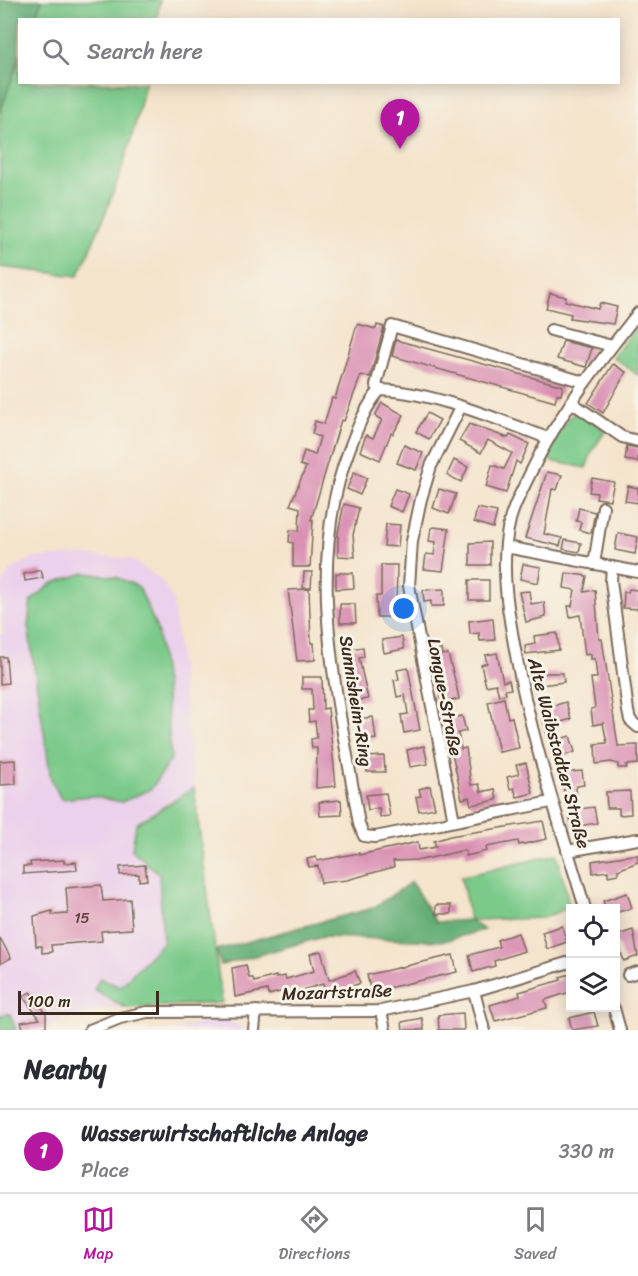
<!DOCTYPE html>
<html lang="en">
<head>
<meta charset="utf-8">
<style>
  body { margin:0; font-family:Sriracha,sans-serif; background:#f2f2f3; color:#2b2b33 }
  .controls { position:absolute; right:18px; bottom:18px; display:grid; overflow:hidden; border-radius:0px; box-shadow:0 3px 15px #0003 }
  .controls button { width:54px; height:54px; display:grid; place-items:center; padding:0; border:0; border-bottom:2px solid #e1e1e2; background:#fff; color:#2b2b33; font:30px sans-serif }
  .scale { position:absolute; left:18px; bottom:15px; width:141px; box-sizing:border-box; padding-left:6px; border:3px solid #3b2a1e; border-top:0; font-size:16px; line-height:21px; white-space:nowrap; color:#3b2a1e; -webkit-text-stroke:4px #f7f3e8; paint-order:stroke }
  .you { position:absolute; left:404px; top:609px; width:21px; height:21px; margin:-15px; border:4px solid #fff; border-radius:50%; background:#1a73e8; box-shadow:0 0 0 9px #1a73e833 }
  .badge { display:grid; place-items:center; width:39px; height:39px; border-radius:50%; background:#b5179e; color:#fff; font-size:20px; font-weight:700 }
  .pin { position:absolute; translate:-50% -50px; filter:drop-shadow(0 2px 3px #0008) }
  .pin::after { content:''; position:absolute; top:32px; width:21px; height:18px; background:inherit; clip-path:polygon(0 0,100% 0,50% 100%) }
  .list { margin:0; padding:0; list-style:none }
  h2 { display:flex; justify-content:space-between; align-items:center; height:78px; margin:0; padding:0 24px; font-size:26px }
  h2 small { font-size:20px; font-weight:400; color:#7c7c81 }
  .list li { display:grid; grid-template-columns:39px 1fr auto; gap:18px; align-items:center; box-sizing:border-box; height:84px; padding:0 24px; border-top:2px solid #e1e1e2 }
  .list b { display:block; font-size:22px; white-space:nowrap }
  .list p { margin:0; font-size:20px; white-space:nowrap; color:#7c7c81 }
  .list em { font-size:20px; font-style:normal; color:#7c7c81 }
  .icon { flex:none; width:33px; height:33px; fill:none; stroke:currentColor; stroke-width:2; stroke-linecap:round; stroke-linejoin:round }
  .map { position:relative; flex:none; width:638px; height:1030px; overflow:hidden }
  .search { position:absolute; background:#fff; box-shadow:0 3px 15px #0003; left:18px; right:18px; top:18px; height:66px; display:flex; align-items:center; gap:15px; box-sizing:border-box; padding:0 21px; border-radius:0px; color:#7c7c81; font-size:22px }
  .sheet { height:162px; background:#fff }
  nav { display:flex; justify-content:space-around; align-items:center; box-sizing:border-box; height:84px; border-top:2px solid #e1e1e2; background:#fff; font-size:16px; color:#7c7c81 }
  nav a { display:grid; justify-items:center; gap:3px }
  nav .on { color:#b5179e }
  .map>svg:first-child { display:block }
  .built { fill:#ebd1eb }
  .green { fill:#7bca8a; stroke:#5b7a54; stroke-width:1.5 }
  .forest { fill:#64ae76; stroke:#506c4a; stroke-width:1.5 }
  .building { fill:#da90b3 }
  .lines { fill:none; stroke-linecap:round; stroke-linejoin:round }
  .street-casing { stroke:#7c6b5b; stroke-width:14 }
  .street { stroke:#fff; stroke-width:10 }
  .labels { text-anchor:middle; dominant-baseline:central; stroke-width:6; stroke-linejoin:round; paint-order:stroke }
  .number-label { font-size:15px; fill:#634443 }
  .street-label { font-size:18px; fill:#3b2a1e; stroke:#f7f3e8 }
</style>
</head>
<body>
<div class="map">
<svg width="638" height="1030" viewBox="0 0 638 1030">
  <rect width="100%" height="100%" fill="#f7f3e8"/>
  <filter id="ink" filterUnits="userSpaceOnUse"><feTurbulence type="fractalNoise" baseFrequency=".0167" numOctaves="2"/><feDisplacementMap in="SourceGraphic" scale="12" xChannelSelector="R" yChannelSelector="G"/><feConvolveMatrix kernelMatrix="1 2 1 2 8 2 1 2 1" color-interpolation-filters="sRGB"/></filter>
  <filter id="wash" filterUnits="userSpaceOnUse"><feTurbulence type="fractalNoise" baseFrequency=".008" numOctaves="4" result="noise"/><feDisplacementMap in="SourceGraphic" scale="24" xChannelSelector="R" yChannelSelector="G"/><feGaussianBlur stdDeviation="1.35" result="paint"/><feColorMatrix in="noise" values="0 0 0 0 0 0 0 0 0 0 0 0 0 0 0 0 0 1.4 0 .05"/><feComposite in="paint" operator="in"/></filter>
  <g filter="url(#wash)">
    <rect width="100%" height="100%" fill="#f4e4cc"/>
    <g class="built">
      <path d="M82 555 130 559 160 579 173 599 198 826 222 1003 100 1009 35 1030H0V634L3 633 0 589 9 571 33 558Z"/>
      <path d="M220 1016 247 1030H173L208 1021Z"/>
    </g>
    <g class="green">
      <path d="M42 0H160L157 19 34 20Z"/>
      <path d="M19 58 20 82 145 83C132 150 107 214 78 276L0 267V113Z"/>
      <path d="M638 324V375L613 357Z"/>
      <path d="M575 411 606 430 592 451 586 468 544 460 559 432Z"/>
      <path d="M85 573 116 577 139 587 157 629 165 683 171 759 151 789 122 802 91 796 61 799 51 779 28 626 31 601 53 583Z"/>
      <path d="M194 788 222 1003 126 1008 94 990 100 978 120 987 163 942 159 874 132 850 136 824Z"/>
      <path d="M557 854 570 907 543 918 470 920 461 877Z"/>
      <path d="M10 1014 16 1030H0V1015Z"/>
    </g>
    <g class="forest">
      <path d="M0 0H42L34 19 20 20 19 58 0 113Z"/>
      <path d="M411 882 436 922 470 920 484 930 444 941 323 937 221 965 216 950 373 908Z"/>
    </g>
    <g id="blocks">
      <g class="building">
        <path d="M550 293 566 297 565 301 598 309 600 303 617 307 613 324 570 318 571 314 546 308Z"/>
        <path d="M357 324 376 329 377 325 384 327 370 377 361 375 344 421 341 420 311 520H313L310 567H293V543L289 542 290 530 299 531 300 508 290 505 306 467 300 465 304 451 315 455 320 437 312 434 315 421 324 424 332 398 335 399Z"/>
        <path d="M396 340 563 386 561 395 557 394 555 402 392 356Z"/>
        <path d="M563 341 592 348 586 367 557 359Z"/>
        <path d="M613 364 626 372 603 413 588 403Z"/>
        <path d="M382 403 404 415 393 434 391 433 380 460 360 451 366 435 373 438 382 420 375 416Z"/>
        <path d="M427 413 440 420 429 439 416 432Z"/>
        <path d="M469 424 508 438 510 435 529 444 520 464 516 461 506 493 486 487 492 465 504 469 512 453 488 440 481 453 459 441Z"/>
        <path d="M404 445 423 453 416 470 397 463Z"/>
        <path d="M627 446 638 448V462L625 460Z"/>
        <path d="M454 460 468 467 461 482 447 475Z"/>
        <path d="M354 472 367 478 360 495 347 489Z"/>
        <path d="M547 472 562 475 557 490 552 489 544 534 562 538 560 546 525 538Z"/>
        <path d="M592 478 614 482 610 500 596 498 597 493 589 492Z"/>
        <path d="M628 486 638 488V503L625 501Z"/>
        <path d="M395 489 409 494 402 512 388 506Z"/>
        <path d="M439 489 456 494 449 514 433 508Z"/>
        <path d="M344 504 359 508 353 535 355 557 338 556V533Z"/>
        <path d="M477 508 497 512 493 528 474 522Z"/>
        <path d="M579 508 595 512 591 533 579 530 581 522 576 521Z"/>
        <path d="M386 524 400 525 398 547 384 546Z"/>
        <path d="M434 527 449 529 443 571 424 569 426 554 434 555 436 542 429 541 431 528Z"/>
        <path d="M618 533 638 537 635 554 615 550Z"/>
        <path d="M565 540 581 543 579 552 563 549Z"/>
        <path d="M490 542V565H470V543Z"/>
        <path d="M523 564 541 567 538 583 520 579Z"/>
        <path d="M381 565H397L396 617H377L376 596H381Z"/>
        <path d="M41 570 43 578 25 581 24 574Z"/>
        <path d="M304 572H312L311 588H303Z"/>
        <path d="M336 573H353L354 588 336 589Z"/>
        <path d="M566 573 587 576 584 592 595 590 599 639H602L618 746 638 745V764L626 765 627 768H618V764L611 762 596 764 595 744 607 743 603 723 593 725 591 709 595 708 591 678H597L595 659H591V654L585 655 580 615 570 617 568 606H572L575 590 564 588Z"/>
        <rect x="469" y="580" width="20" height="20"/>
        <path d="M309 589 311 643H314L315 660 297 661 288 590Z"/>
        <path d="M444 589V606H431V601L424 602 423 590Z"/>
        <path d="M629 589 637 590 638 609 623 608 624 592H628Z"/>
        <path d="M529 591 531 604 544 602 546 617 526 622 519 592Z"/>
        <path d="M340 604H355L356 623H340Z"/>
        <path d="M493 618 495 640 480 641 479 633 470 634 469 621Z"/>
        <path d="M557 633 559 650 526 654 525 646 535 644 534 636Z"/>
        <path d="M402 637 404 649 384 653 382 640Z"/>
        <path d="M363 647 364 657 359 658 368 699 352 701 344 650Z"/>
        <path d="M441 649 442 655 448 654 456 684 459 699 450 701 453 718 462 716 466 731 458 733 461 749 466 748 471 785 479 784 481 792 495 789 497 800 471 805 469 797 462 799 438 688 433 651Z"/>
        <path d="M497 653 503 682 509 680 511 689 505 690 506 694 499 696 496 684 486 686 481 665 487 663 485 655Z"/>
        <path d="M0 657H6L8 683 0 684Z"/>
        <path d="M408 668 420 730 404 733 401 715 408 714 405 695 397 697 394 680 399 679 397 670Z"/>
        <path d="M540 671V673H563L564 682 533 686 531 672Z"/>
        <path d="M302 677H322L323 709 328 708 336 786 316 788 317 748H312L311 739 317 738 315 721 309 722 308 710H313L312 689H302Z"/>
        <path d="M504 698 508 718 512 717 519 748 499 752 488 702Z"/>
        <path d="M566 702 571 719 552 725 557 740 570 736 575 752 554 759 540 710Z"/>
        <path d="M373 717 376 739 361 741 357 719Z"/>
        <path d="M367 744 368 753 360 755 358 746Z"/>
        <path d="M424 746 428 764 410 767 407 750Z"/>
        <path d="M384 756 385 772H367V757Z"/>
        <path d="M15 760 16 784 0 785V761Z"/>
        <path d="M526 763 533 793 517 797 514 788 510 789 507 777 519 774 516 765Z"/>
        <path d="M582 771 584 785 577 786 576 789 579 809 594 807 597 823 572 827 560 773Z"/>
        <path d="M430 786 435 808 419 811 416 797 421 796 419 789Z"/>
        <path d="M630 791 631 814 619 815V808H607L606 792Z"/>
        <path d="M386 793 390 816 380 817 379 808 368 810 366 795Z"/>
        <path d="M341 800 342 815 320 816 319 802Z"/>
        <path d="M543 821 547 839 519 845 518 841 486 847 487 851 466 856 465 850 421 860 393 861 394 867 347 880 321 883 318 866 309 867 307 859 316 857 317 861 359 853V855L418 842 419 850 436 847 434 841 450 836Z"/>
        <path d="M632 855H638V862L618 870V874L608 876V871L593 873 592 861Z"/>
        <path d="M64 860V863L76 862 77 870 23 874V866H31L30 862Z"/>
        <path d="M145 865 147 880 139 881V874L120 875V867Z"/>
        <path d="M101 885 103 901 130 899 132 929 101 931 102 941 51 945 52 952 42 953V946H36L34 916 52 911V915L68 914 66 888Z"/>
        <path d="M627 893 632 908 615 913V909H606L603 901Z"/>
        <rect x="436" y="905" width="15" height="9"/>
        <path d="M562 926 567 942 547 949 542 932Z"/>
        <path d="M633 930 638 956 624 961 618 944 615 945V936Z"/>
        <path d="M518 933 524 951 494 961 495 966 473 972 469 955 499 947 497 940Z"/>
        <path d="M0 938 11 958 0 964Z"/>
        <path d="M321 951 329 980 355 971 360 983 344 990 345 994 337 996 335 988 325 990 323 984 293 993 292 989 268 995 267 990 235 997 232 968 246 965 249 978H253L254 982 276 976V978L285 976 286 979 314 971 310 954Z"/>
        <path d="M453 955 457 972 371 992 367 975Z"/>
        <path d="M570 974V992L545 1000 547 1008 495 1021 490 1005 520 996 519 992 561 980 560 977Z"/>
        <path d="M30 992 46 1013V1027L24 1030 21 1022 40 1019 23 997Z"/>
        <path d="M594 1012 598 1026 572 1030 569 1018Z"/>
        <path d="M463 1013 464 1030H439L438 1015Z"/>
        <path d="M422 1018 424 1030H403L402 1022Z"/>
      </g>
    </g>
  </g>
  <g filter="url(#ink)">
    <use href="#blocks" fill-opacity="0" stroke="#7c6b5b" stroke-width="1.5"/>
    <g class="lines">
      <defs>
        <g id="street">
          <path d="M551 330 612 346"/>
          <path d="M380 390C429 391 501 420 547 438"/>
          <path d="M571 402 622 437 638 441"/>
          <path d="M506 547 638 572"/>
          <path d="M594 564 603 507"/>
          <path d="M612 567 611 581 628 711 630 720 638 727"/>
          <path d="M551 802 375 837 364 836 359 824C339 701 303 571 349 450 357 429 365 407 380 390L376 385 392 326 584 382"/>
          <path d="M454 821 409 586 412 541 421 499 431 466 460 408"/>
          <path d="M567 851 638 839"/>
          <path d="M585 908C560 824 532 742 516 655 508 612 499 564 510 520 514 504 523 489 530 474 558 415 597 365 638 313"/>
          <path d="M628 975 638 972"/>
          <path d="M474 991 484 1030"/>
          <path d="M614 1008 620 1030"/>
          <path d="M381 1011 385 1030"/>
          <path d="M90 1030 120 1018 147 1012 381 1011 474 991 570 962"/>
          <path d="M254 1030 256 1011"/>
        </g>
      </defs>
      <use href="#street" class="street-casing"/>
      <use href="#street" class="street"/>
    </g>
  </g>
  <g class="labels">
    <g class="number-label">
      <text x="82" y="918">15</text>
    </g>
    <g class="street-label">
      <text transform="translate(445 697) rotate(79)">Longue-Straße</text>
      <text transform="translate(356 701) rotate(81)">Sunnisheim-Ring</text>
      <text transform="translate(559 753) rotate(75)">Alte Waibstadter Straße</text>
      <text transform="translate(337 992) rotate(-2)">Mozartstraße</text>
    </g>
  </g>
</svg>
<div class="controls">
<button><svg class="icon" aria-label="locate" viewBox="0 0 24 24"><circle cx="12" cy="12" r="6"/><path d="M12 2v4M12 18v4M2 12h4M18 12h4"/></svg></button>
<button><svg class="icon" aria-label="layers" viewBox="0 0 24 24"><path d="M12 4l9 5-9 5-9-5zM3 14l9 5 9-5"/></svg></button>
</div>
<div class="scale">100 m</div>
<div class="you"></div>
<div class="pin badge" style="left:400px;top:149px">1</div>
<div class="search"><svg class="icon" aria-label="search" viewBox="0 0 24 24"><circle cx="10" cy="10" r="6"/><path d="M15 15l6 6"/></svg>Search here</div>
</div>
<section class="sheet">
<h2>Nearby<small></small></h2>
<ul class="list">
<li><span class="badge">1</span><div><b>Wasserwirtschaftliche Anlage</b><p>Place</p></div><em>330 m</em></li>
</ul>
</section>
<nav>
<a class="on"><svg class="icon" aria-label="map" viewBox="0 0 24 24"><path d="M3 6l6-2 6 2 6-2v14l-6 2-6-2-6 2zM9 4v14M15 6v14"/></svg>Map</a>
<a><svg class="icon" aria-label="directions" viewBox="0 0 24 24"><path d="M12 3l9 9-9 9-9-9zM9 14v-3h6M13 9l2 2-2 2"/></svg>Directions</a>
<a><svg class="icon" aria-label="saved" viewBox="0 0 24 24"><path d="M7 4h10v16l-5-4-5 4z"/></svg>Saved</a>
</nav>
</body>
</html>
